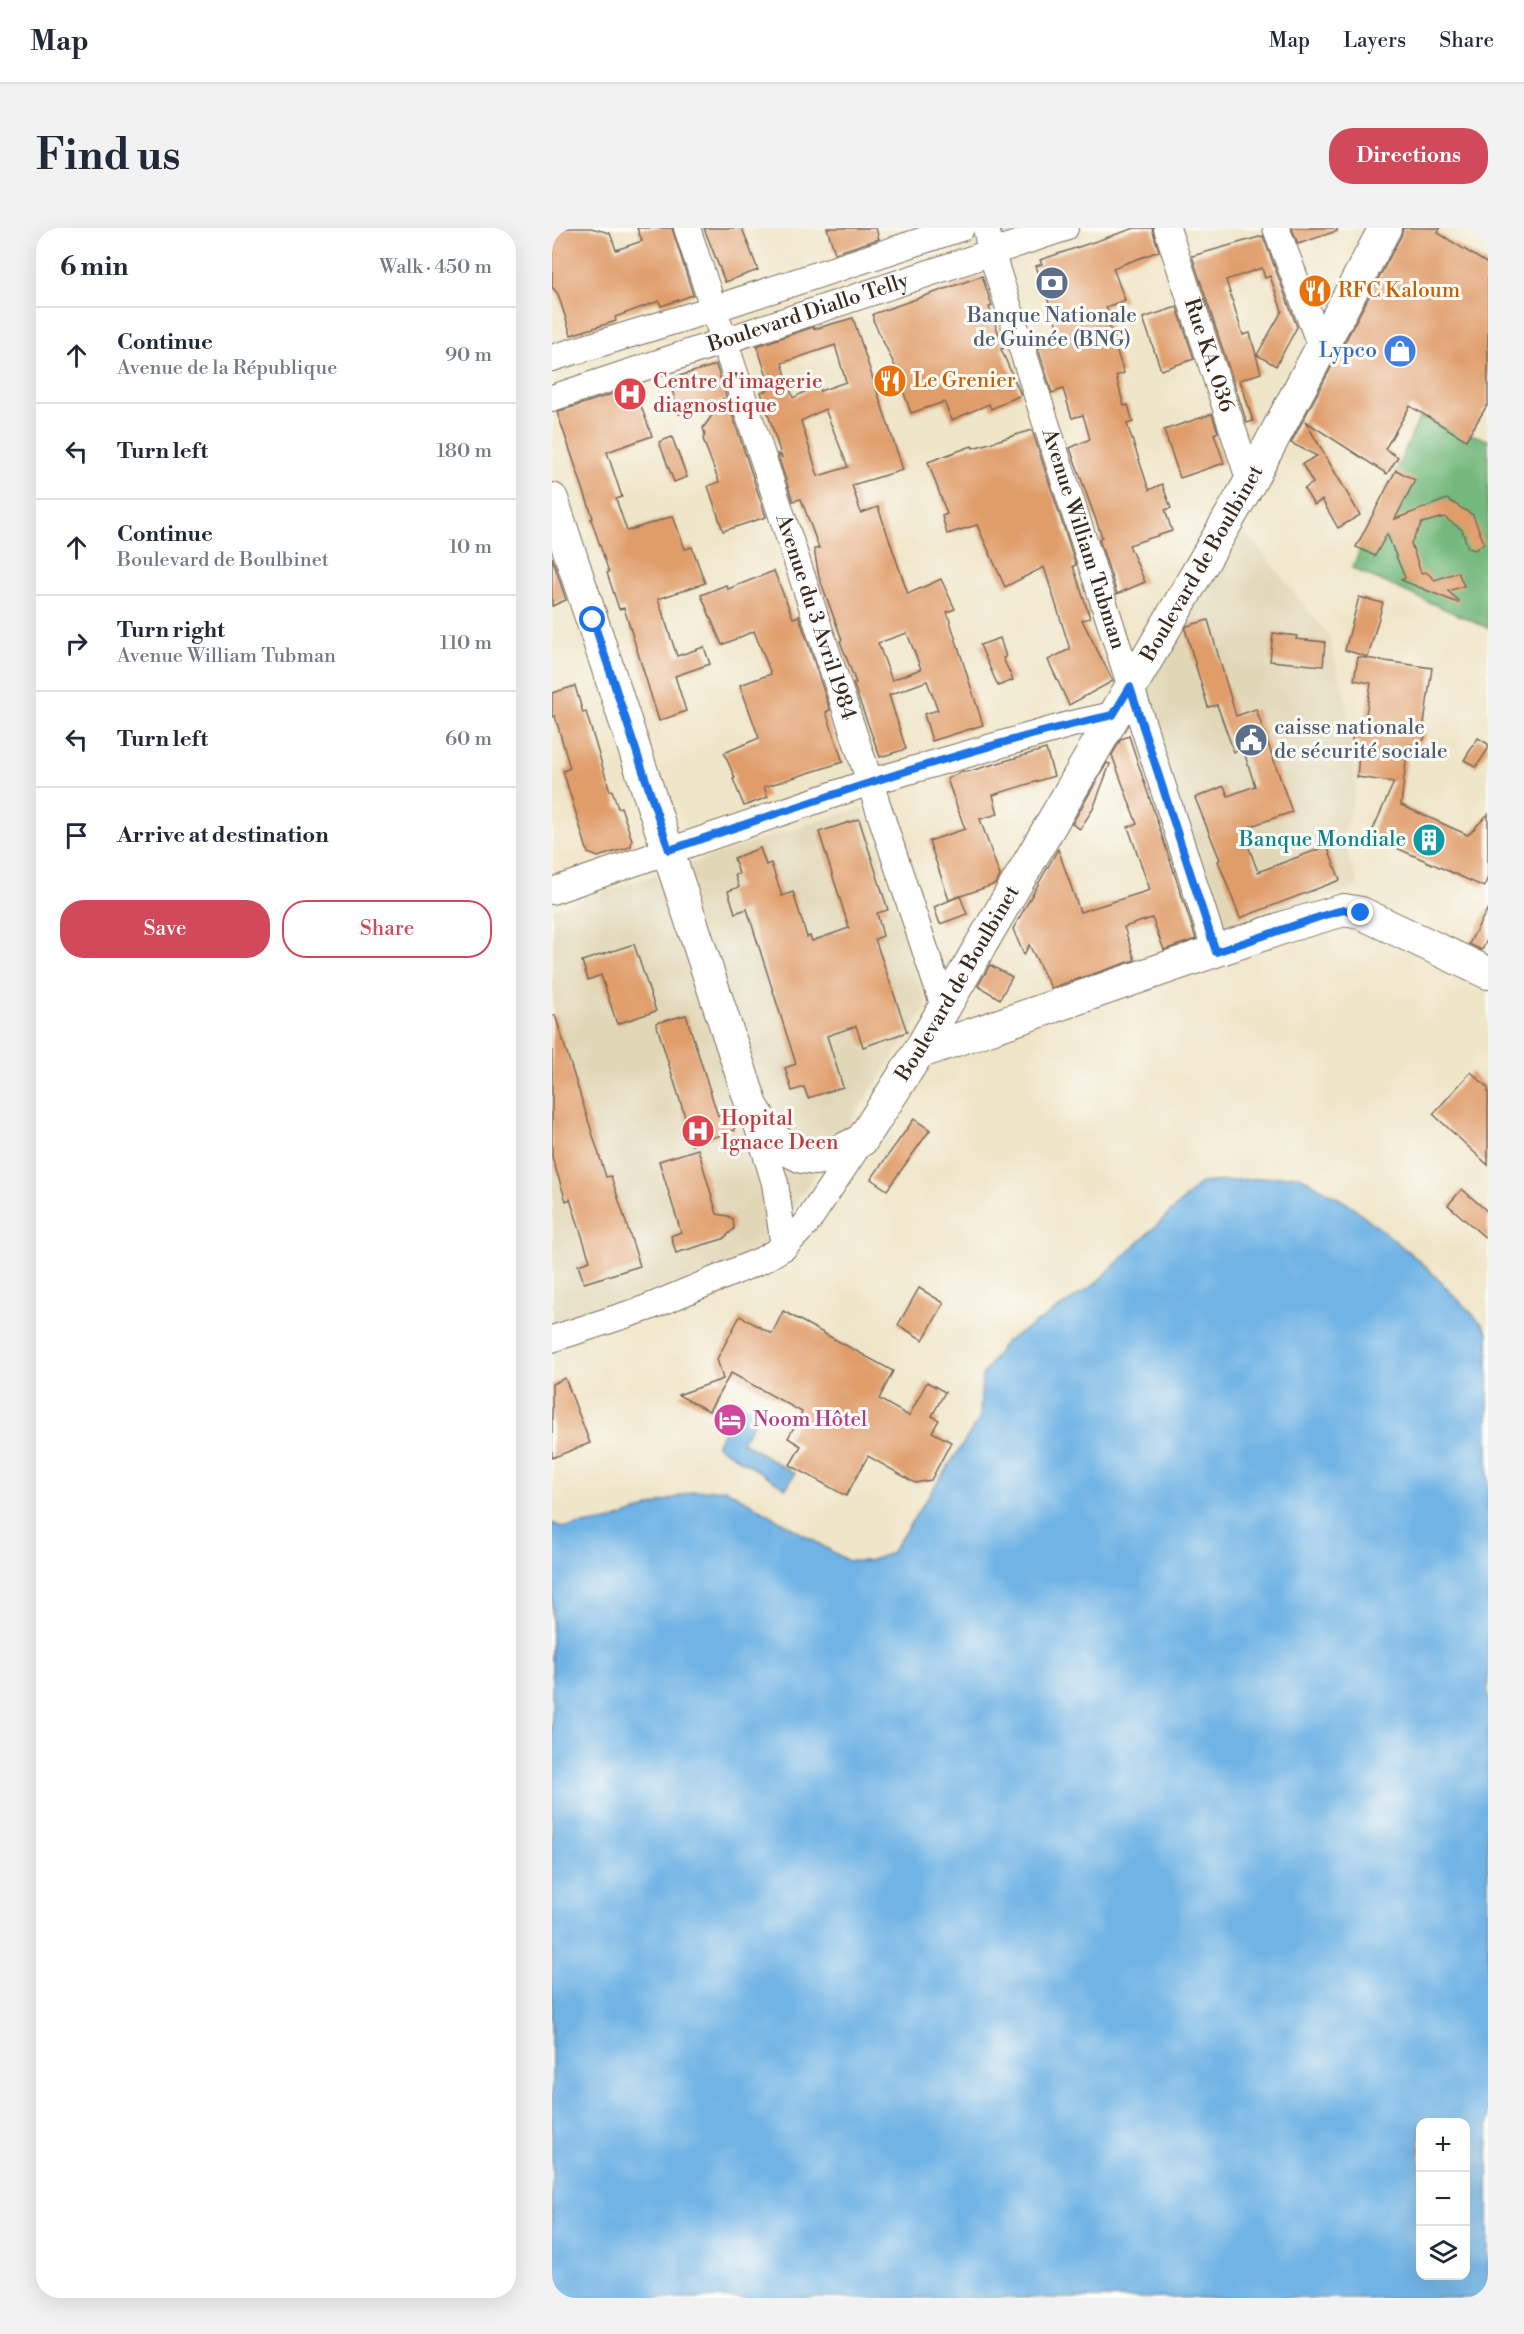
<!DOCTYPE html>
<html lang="en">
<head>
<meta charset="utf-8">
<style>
  body { margin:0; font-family:"Libre Bodoni",serif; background:#f2f2f3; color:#1f2937 }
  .controls { position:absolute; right:18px; bottom:18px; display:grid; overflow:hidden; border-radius:12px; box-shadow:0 6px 24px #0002 }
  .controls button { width:54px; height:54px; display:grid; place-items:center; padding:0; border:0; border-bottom:2px solid #e0e1e3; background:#fff; color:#1f2937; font:30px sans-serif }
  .stop { position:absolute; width:18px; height:18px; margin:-14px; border:4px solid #1a73e8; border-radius:50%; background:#fff }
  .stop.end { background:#1a73e8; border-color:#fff; box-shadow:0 2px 6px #0008 }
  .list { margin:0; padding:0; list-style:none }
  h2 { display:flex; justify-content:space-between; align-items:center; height:78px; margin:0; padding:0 24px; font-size:26px }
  h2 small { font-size:20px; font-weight:400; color:#747a83 }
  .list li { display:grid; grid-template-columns:39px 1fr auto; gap:18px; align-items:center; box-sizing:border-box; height:96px; padding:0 24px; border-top:2px solid #e0e1e3 }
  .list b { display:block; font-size:22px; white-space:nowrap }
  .list p { margin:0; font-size:20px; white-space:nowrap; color:#747a83 }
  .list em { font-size:20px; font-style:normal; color:#747a83 }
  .actions { display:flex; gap:12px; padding:18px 24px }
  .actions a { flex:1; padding:14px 0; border:2px solid #d1495b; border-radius:24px; text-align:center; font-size:21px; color:#d1495b }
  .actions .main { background:#d1495b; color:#fff }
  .icon { flex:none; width:33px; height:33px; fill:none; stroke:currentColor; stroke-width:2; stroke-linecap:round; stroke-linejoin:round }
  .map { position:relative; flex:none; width:936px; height:2070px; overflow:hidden; border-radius:24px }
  header { display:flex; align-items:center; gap:36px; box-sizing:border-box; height:84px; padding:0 30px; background:#fff; border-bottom:2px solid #e0e1e3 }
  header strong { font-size:28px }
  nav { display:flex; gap:33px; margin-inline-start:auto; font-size:21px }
  .intro { display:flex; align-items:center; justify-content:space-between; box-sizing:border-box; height:144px; padding:0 36px }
  h1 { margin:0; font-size:42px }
  .button { padding:15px 27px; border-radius:24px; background:#d1495b; color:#fff; font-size:21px; font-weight:700 }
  main { display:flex; gap:36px; padding:0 36px }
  aside { flex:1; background:#fff; border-radius:24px; box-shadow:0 6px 24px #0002 }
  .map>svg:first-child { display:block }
  .built { fill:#e1d7b7 }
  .forest { fill:#73b87c; stroke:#57714d; stroke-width:1.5 }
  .water { fill:#6fb3e5; stroke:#556e82; stroke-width:1.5; fill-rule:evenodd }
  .building { fill:#e09d6a; fill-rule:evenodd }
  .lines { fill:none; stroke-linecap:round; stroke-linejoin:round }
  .minor-casing { stroke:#7a6b5a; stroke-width:28 }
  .major-casing { stroke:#7a6b5a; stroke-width:34 }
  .minor { stroke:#fff; stroke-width:26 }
  .major { stroke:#fff; stroke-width:32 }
  .route { stroke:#1a73e8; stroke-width:8 }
  .labels { text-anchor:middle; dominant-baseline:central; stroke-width:6; stroke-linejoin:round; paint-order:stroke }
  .food-label { font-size:21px; fill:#c56008; stroke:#fdfcf7; text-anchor:start }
  .street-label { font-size:21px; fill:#3b2a1e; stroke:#fdfcf7 }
  .service-label { font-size:21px; fill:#4e5e75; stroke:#fdfcf7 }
  .shop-label { font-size:21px; fill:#366cbe; stroke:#fdfcf7; text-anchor:end }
  .health-label { font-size:21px; fill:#be3a42; stroke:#fdfcf7; text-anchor:start }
  .culture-label { font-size:21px; fill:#0d838f; stroke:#fdfcf7; text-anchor:end }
  .hotel-label { font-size:21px; fill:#b23c85; stroke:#fdfcf7; text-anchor:start }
</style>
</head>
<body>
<header>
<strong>Map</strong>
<nav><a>Map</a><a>Layers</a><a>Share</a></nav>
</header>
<div class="intro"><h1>Find us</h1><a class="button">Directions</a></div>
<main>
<aside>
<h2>6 min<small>Walk · 450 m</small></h2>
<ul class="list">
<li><svg class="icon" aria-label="ahead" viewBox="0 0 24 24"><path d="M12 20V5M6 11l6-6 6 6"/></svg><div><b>Continue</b><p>Avenue de la République</p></div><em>90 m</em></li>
<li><svg class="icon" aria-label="left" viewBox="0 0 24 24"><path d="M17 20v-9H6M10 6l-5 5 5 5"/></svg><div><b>Turn left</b></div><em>180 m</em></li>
<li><svg class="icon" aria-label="ahead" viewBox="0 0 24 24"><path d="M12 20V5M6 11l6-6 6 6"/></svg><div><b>Continue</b><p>Boulevard de Boulbinet</p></div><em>10 m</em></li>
<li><svg class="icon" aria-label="right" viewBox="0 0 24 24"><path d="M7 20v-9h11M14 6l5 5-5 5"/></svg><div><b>Turn right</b><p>Avenue William Tubman</p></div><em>110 m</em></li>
<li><svg class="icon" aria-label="left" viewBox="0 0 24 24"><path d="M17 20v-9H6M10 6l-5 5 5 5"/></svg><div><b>Turn left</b></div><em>60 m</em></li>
<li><svg class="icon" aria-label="arrive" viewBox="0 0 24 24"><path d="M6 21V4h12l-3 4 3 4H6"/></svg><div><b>Arrive at destination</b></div></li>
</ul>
<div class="actions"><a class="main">Save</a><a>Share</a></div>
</aside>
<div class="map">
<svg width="936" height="2070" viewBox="0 0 936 2070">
  <rect width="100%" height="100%" fill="#fdfcf7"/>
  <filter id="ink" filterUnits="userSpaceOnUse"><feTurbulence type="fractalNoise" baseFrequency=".0167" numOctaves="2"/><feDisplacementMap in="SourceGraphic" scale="12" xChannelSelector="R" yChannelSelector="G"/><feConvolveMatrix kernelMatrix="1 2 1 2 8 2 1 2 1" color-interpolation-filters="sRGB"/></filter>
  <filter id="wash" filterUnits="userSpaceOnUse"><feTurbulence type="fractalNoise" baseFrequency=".008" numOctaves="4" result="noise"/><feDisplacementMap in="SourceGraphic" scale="24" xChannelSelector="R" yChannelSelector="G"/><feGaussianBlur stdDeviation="1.35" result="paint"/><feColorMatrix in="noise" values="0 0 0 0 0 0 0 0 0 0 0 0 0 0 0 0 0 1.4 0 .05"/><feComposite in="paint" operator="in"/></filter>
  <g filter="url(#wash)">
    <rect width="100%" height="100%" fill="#efe5c8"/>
    <g class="built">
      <path d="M681 288 776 407 793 467 805 558 791 609 806 658 681 707 665 700 584 466Z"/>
      <path d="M311 579 375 779 208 1028 0 1095V681Z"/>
    </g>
    <path class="forest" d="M868 189 936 212V400L800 340Z"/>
    <g class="water">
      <path d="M746 947 800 978 869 1034 930 1096 936 1105V2070H0V1295L13 1300 61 1292 142 1263 174 1261 296 1333H317L339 1325 428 1190 430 1148 453 1114 500 1085 544 1055 649 955ZM914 1894V2048H868V1894Z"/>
      <path d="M189 1176 206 1187 190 1214 243 1246 234 1260 164 1217Z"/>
    </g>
    <g id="blocks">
      <g class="building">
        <path d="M0 0H39L58 5 64 22 90 13 85 0H120L141 67 109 78 107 73 63 89 64 93 19 107 6 66 0 59Z"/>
        <path d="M152 0H190L206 42 173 54Z"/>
        <path d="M275 0H324L327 11 283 25Z"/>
        <path d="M583 0H600L607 23 561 40 573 72 554 79 559 91 555 93 572 145 564 148 572 178 576 177 581 194 575 196 597 262 610 256 619 280 613 282 620 303 577 317 593 354 565 366 547 311 550 309 518 220 538 211 531 187 520 190 511 161 500 165 486 120 510 112 484 38 490 36 488 32Z"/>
        <path d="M740 0H785V3L746 16Z"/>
        <path d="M851 0H888L886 5 936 36V176L914 212 858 178 833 221 846 229 835 246 753 193 808 287 786 300 770 272 762 277 752 261 761 255 750 236 765 228 739 215 849 8Z"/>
        <path d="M711 8 745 99 724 138 705 127 730 83 718 48 713 50 710 40 674 52 691 107 698 105 709 145 688 152 701 193 695 195 640 28Z"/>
        <path d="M430 48 440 78 437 79 452 120 449 121 469 167 439 181 437 176 400 192 392 174 359 185 350 160 353 159 321 92V86Z"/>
        <path d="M625 79 642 131 609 142 591 90Z"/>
        <path d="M301 90 351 242 300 257 309 285 326 279 356 366 389 351 403 381 395 384 431 497 380 513 372 486 386 482 375 453 337 467 354 521 328 529 301 455H304L288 413 290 412 267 349 262 321 267 320 249 271 241 273 225 225 230 230 209 164 219 161 205 118 261 99 262 101ZM283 117 294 154 268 163 266 157 241 170 230 135ZM273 181 296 239 266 248 249 193ZM355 405 369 441 340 452 326 415Z"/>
        <path d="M164 137 214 289 171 303 156 258 167 254 151 211 153 207 151 200 171 172 127 186 117 151Z"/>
        <path d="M82 159 100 208 55 224 70 269 64 271 75 303 121 288 133 321 140 319 153 355 106 371 125 428 152 419 158 436 123 448 134 483 107 493 72 380 67 381 55 345 57 344 39 291 41 290 5 184Z"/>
        <path d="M660 186 666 204 662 206 672 235 628 250 612 202Z"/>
        <path d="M480 202 524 337 521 338 538 390 530 392 561 453 517 477 496 432 518 421 492 339 453 359 425 297 395 306 390 288 395 286 376 234 420 218 421 220Z"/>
        <path d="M120 209 135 249 122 254 107 214Z"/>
        <path d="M844 242 863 252 843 291 895 271 921 287 932 315 923 322 916 320 910 302 892 289 870 295 859 315 869 345 874 344 883 352 906 344 912 358 896 363 907 373 906 375 849 352 853 350 835 306 823 328 804 319Z"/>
        <path d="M0 329 14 372 0 378Z"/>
        <path d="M222 343 241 390 247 388 278 482 274 484 291 534 212 559 216 569 192 578 181 551 183 550 172 525 207 510 188 457 219 446 202 403 170 417 149 367 174 357 176 361Z"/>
        <path d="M807 369 831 375 816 429 793 422Z"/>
        <path d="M656 392 684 488 704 481 740 584 690 601 706 644 775 618 788 652 688 690 666 633 668 632 643 570 672 558 676 568 703 558 691 521 682 524 665 477 656 479 633 401 635 398Z"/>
        <path d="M721 405 745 408 744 411 773 414 771 438 718 433Z"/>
        <path d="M448 410 454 429 451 430 461 452 446 458 428 417Z"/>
        <path d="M806 429 880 440 872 495 874 504 872 511 867 516 856 517 849 577 916 607 936 586V649L932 659 818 608 842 554 805 549 808 514 800 513 802 497 812 498 819 455 802 452Z"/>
        <path d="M23 458 31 485 34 484 58 563 60 562 66 580 69 579 80 612 79 618 75 620 46 629 36 625 11 543 18 540 3 488 0 489V465Z"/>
        <path d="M577 508 644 711 612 722 600 690 572 699 583 732 499 760 477 717 472 727 461 701 506 621 528 684 598 662 576 599 585 596 560 527 569 511Z"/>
        <path d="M926 510 936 516V521L924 539 912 532Z"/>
        <path d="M494 521 502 548 441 567 446 586 428 591 448 648 444 656 397 672 377 613 413 601 395 551 411 543 415 544Z"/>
        <path d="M555 535 558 536 541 581 528 601 520 596Z"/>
        <path d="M307 591 336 682 325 685 331 708 323 711 355 804 311 819 304 798 275 808 291 859 256 870 252 859 240 863 233 840 244 836 195 681 183 685 176 663 187 659 183 647 187 646 182 630 208 620 214 637 219 635 230 668 241 664 255 709 258 708 260 713 297 700 267 604Z"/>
        <path d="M408 668 415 686 388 696 382 679Z"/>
        <path d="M936 680V710L930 722 917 716Z"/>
        <path d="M82 716 104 783 65 796 49 747 36 752 30 733Z"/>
        <path d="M438 737 460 749 448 771 426 758Z"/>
        <path d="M3 787 54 949 59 948 88 1038 32 1055 26 1037 38 1033 18 971 14 973 0 929V788Z"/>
        <path d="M134 787 166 888 177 884 183 902 140 917 135 895 104 795Z"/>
        <path d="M919 844 936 860V937L881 886Z"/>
        <path d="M362 891 378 902 335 962 319 951Z"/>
        <path d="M146 921 165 986 176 988 181 991 182 1001 171 1011 124 1025 119 1008 129 1004 107 933Z"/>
        <path d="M910 961 936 984V1012L896 977Z"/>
        <path d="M367 1060 392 1075 371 1112 346 1097Z"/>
        <path d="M231 1083 341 1143 327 1171 357 1188 375 1154 393 1164 380 1188 387 1192 380 1204 399 1214 379 1252 363 1255 316 1228 294 1268 238 1237 249 1218 236 1210 250 1184 179 1145 157 1183 126 1167 171 1151 165 1131 188 1088 220 1106Z"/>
        <path d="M13 1150 38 1215 0 1230V1156Z"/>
      </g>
    </g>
  </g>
  <g filter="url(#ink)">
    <use href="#blocks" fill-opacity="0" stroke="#7a6b5a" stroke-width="1.5"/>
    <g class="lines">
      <defs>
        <g id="minor">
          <path id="s1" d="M135 0 392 779"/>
          <path id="s2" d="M434 0 439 24 664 724"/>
          <path id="s3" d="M615 0 698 254"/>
          <path d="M724 0 769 119"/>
          <path d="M0 130 161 81 409 0"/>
          <path id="s4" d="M0 170 513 0"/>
          <path d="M0 663 318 554 520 496 561 487"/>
          <path d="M203 890 223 955 232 1019"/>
          <path d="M0 1111 95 1080 210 1032 232 1019 254 996 310 912"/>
        </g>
        <g id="major">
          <path id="s5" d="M0 271 200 878 218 907 238 923 250 929 263 931 278 928 310 912 366 825 698 254 833 0"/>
          <path d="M366 825 736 698 792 682 809 685 936 745"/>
        </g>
      </defs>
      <use href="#minor" class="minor-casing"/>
      <use href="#major" class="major-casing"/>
      <use href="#minor" class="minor"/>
      <use href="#major" class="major"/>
    </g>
  </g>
  <g class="lines" filter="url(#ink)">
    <path class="route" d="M41 392 117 622C262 573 411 520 561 487L578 459 664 724 776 686 792 682 809 685"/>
  </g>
  <defs>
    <symbol id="bank-disc" viewBox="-11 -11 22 22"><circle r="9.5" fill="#5c6f8a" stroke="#fdfcf7"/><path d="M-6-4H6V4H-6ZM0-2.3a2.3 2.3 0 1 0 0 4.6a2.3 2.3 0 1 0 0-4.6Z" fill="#fff"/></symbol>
    <symbol id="restaurant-disc" viewBox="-11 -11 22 22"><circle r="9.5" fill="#e8710a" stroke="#fdfcf7"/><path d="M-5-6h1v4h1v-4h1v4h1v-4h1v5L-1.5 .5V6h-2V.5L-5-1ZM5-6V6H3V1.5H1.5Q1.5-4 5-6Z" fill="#fff"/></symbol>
    <symbol id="shop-disc" viewBox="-11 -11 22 22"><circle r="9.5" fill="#3f7fe0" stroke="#fdfcf7"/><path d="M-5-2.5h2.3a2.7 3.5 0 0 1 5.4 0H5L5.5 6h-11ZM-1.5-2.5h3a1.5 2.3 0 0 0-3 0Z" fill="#fff"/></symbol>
    <symbol id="hospital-disc" viewBox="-11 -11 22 22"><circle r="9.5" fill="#e0444e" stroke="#fdfcf7"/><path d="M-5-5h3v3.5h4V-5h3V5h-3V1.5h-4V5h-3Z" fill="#fff"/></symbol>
    <symbol id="civic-disc" viewBox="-11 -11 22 22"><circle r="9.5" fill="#5c6f8a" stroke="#fdfcf7"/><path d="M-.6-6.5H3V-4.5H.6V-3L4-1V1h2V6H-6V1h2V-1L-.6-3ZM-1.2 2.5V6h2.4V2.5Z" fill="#fff"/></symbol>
    <symbol id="building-disc" viewBox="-11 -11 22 22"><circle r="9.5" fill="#0f9aa8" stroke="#fdfcf7"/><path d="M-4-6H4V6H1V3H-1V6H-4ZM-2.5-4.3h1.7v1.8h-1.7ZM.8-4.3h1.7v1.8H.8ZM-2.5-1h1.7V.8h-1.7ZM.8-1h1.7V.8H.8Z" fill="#fff"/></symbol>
    <symbol id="hotel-disc" viewBox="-11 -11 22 22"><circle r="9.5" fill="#d1479c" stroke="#fdfcf7"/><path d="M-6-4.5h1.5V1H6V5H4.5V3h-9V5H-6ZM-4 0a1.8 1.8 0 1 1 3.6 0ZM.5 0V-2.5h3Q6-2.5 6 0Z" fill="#fff"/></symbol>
  </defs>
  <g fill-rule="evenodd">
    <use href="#bank-disc" x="481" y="36" width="38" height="38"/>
    <use href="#restaurant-disc" x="744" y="44" width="38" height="38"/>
    <use href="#shop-disc" x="829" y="104" width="38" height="38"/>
    <use href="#restaurant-disc" x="319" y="134" width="38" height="38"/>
    <use href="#hospital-disc" x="59" y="147" width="38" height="38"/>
    <use href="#civic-disc" x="680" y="493" width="38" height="38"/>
    <use href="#building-disc" x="858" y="593" width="38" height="38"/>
    <use href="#hospital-disc" x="127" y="884" width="38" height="38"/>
    <use href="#hotel-disc" x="159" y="1173" width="38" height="38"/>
  </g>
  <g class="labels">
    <g class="food-label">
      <text x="786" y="63">RFC Kaloum</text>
      <text x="361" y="153">Le Grenier</text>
    </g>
    <g class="street-label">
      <text stroke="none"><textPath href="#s4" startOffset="270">Boulevard Diallo Telly</textPath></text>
      <text stroke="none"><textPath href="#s3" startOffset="134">Rue KA. 036</textPath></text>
      <text stroke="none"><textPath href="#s2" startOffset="326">Avenue William Tubman</textPath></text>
      <text stroke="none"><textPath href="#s5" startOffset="1446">Boulevard de Boulbinet</textPath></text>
      <text stroke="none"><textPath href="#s1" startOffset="410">Avenue du 3 Avril 1984</textPath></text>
      <text stroke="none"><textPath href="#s5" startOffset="960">Boulevard de Boulbinet</textPath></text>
    </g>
    <g class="service-label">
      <text x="500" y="88">Banque Nationale<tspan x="500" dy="24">de Guinée (BNG)</tspan></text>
      <text x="722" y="500" text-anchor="start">caisse nationale<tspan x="722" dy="24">de sécurité sociale</tspan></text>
    </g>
    <g class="shop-label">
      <text x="825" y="123">Lypco</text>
    </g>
    <g class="health-label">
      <text x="101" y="154">Centre d'imagerie<tspan x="101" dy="24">diagnostique</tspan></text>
      <text x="169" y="891">Hopital<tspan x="169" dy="24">Ignace Deen</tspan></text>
    </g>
    <g class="culture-label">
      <text x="854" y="612">Banque Mondiale</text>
    </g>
    <g class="hotel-label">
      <text x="201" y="1192">Noom Hôtel</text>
    </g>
  </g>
</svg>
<div class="controls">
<button>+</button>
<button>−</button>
<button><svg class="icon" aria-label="layers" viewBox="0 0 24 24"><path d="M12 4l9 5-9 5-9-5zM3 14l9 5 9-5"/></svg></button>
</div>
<div class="stop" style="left:41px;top:392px"></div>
<div class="stop end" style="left:809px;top:685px"></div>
</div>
</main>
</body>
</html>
